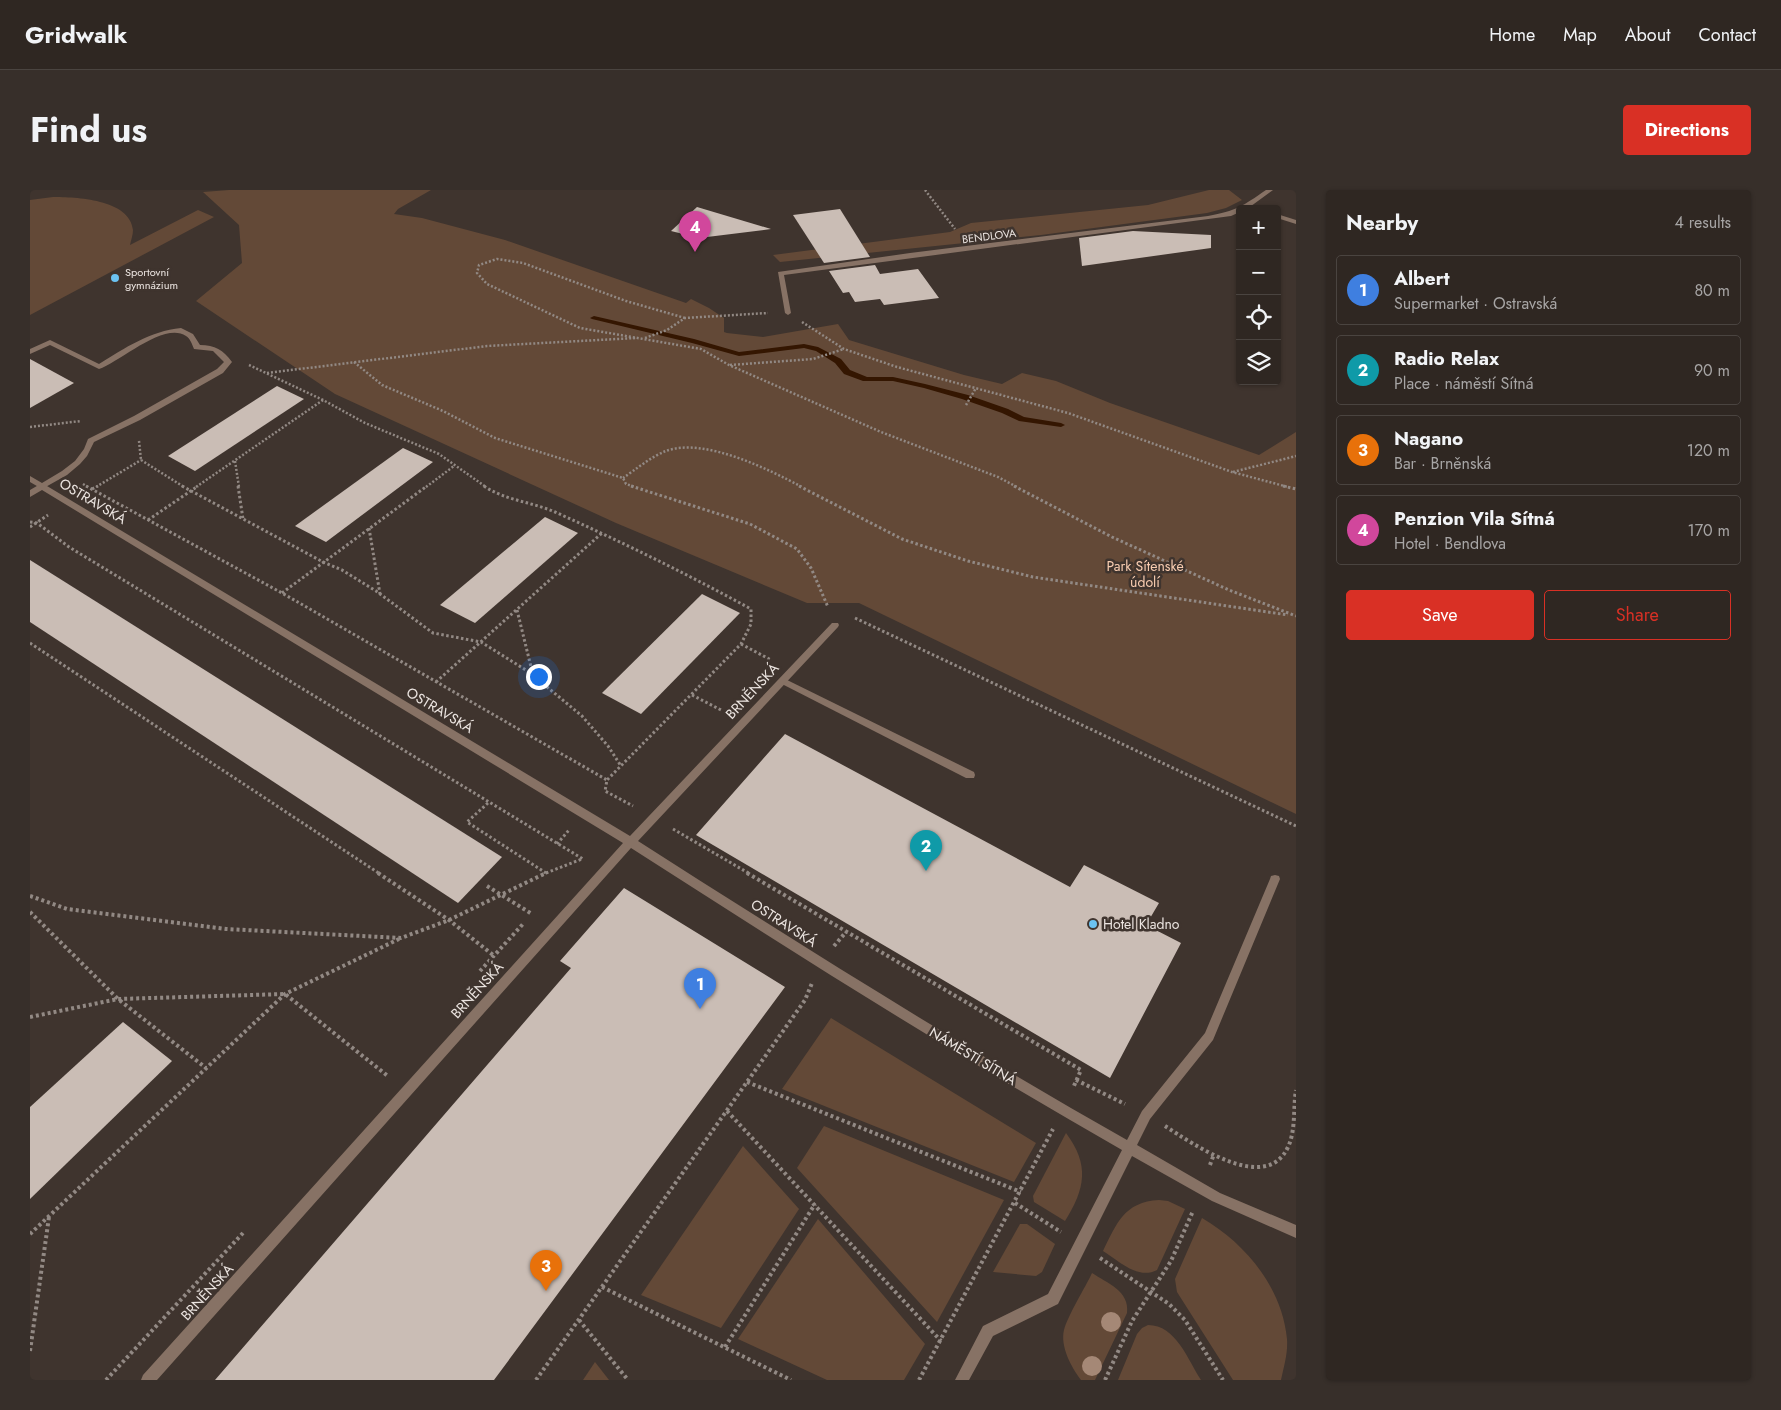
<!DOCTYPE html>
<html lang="en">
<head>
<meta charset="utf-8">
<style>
  body { margin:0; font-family:Jost,sans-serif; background:#372f2a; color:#f1f3f6 }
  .controls { position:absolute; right:15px; top:15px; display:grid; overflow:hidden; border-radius:5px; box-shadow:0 1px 4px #0004 }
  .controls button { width:45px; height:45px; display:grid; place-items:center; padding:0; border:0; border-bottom:1px solid #4a4440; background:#2f2722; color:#f1f3f6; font:25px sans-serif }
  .you { position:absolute; left:508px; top:486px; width:18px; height:18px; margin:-12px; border:4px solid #fff; border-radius:50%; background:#1a73e8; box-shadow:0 0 0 8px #1a73e833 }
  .badge { display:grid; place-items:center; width:32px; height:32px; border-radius:50%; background:#d93025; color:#fff; font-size:16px; font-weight:700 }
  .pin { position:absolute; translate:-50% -41px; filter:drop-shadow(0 1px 2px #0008) }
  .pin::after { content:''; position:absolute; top:26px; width:18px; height:15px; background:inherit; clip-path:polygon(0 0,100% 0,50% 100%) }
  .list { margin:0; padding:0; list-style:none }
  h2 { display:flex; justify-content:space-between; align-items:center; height:65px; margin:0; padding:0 20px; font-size:21px }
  h2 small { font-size:16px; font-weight:400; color:#a7a5a5 }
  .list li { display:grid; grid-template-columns:32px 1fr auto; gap:15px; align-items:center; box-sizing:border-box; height:70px; margin:0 10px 10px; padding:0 10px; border:1px solid #4a4440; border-radius:5px }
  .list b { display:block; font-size:19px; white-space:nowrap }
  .list p { margin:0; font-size:16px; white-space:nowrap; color:#a7a5a5 }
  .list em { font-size:16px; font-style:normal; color:#a7a5a5 }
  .actions { display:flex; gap:10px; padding:15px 20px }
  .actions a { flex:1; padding:11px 0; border:1px solid #d93025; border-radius:5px; text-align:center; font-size:18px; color:#d93025 }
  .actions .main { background:#d93025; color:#fff }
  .icon { flex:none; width:28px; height:28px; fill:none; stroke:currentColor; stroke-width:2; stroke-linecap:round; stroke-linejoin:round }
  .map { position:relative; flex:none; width:1266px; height:1190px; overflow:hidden; border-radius:5px }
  header { display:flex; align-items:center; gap:30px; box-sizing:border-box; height:70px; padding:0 25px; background:#2f2722; border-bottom:1px solid #4a4440 }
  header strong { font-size:24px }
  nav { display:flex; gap:28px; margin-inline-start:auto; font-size:18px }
  .intro { display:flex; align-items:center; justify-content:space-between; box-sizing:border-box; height:120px; padding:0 30px }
  h1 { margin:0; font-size:35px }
  .button { padding:12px 22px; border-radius:5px; background:#d93025; color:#fff; font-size:18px; font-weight:700 }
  main { display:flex; gap:30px; padding:0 30px }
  aside { flex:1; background:#2f2722; border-radius:5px; box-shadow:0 1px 4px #0004 }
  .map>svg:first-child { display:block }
  .green { fill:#634937 }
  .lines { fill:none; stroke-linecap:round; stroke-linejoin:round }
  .stream { fill:#341601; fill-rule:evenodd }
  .building { fill:#cabdb5 }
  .path-far2 { stroke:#928984; stroke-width:2.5; stroke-dasharray:2 2; stroke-linecap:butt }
  .path-far1 { stroke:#928984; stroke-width:3; stroke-dasharray:2.5 2.5; stroke-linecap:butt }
  .path { stroke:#928984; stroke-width:4; stroke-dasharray:3 3; stroke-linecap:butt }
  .lane { fill:#877265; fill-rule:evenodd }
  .street { fill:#877265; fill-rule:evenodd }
  .tree { fill:#a58876 }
  .poi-dot { fill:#6bc3f2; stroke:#3f342e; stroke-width:2 }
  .labels { text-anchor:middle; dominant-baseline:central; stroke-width:5; stroke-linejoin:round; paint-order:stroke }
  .far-street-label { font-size:11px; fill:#ece5e1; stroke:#3f342e }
  .far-poi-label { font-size:11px; fill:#ece5e1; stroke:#3f342e; text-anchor:start }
  .street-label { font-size:14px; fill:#ece5e1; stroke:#3f342e }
  .park-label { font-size:14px; fill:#f9cdb1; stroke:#3f342e }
  .poi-label { font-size:14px; fill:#ece5e1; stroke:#3f342e; text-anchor:start }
</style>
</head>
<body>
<header>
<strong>Gridwalk</strong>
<nav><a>Home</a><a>Map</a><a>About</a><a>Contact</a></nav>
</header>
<div class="intro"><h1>Find us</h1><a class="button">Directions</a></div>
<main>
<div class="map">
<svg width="1266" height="1190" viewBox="0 0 1266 1190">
  <rect width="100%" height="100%" fill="#3f342e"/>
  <g class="green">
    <path d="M199 0H401L368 19 364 24 392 28 475 50 656 113 661 109 679 118 694 128V142L697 143 733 147 808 134 819 150 934 185 972 194 992 183 1026 191 1080 213 1229 265 1266 242V624L829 413H777L586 333 305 204 166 111 212 73 209 35 173 2Z"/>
    <path d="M1179 0H1199L1212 10 1196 18 1177 23 1011 45 750 72 743 65 920 42 941 33 1118 15Z"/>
    <path d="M23 7C45 7 100 9 103 40 103 45 101 50 100 55L168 20 184 27 0 125V10Z"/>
    <path d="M801 828 1006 953 984 992 752 899Z"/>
    <path d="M794 936 974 1010 907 1132 767 978Z"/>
    <path d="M1036 943C1060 975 1055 999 1035 1031L1004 1012 1003 1006Z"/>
    <path d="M713 956 769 1019 691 1138 611 1105Z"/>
    <path d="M1129 1010 1138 1011 1155 1019 1127 1080C1108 1090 1089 1071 1073 1061 1087 1033 1094 1012 1129 1010Z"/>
    <path d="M1172 1028C1215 1053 1252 1097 1257 1149 1258 1163 1254 1176 1251 1190H1203L1147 1102 1145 1089Z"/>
    <path d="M788 1029 895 1154 874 1190H797L708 1149Z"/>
    <path d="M990 1034H997L1025 1054 1012 1082 1006 1086 963 1082Z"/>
    <path d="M1062 1083C1077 1093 1100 1101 1097 1123L1065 1190H1051C1041 1177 1030 1156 1034 1140 1038 1125 1055 1098 1062 1083Z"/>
    <path d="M1118 1135C1146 1135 1158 1170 1171 1190H1088L1107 1144 1112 1138Z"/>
    <path d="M565 1172 579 1190H553Z"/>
  </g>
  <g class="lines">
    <path class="stream" d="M564 126 664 149 709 162 774 154 788 157 811 169 820 180 837 187H863L895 194 938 205 978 219 994 227 1031 233 1035 235 1031 237 989 231 972 223 932 209 894 198 863 191H833L814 184 805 173 786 161 774 158 709 166 662 153 562 129 560 128Z"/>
  </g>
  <g class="building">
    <path d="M667 17 741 39 669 48 641 41Z"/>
    <path d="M810 19 840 67 794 73 763 25Z"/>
    <path d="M1103 41 1181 45V58L1052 76 1049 48Z"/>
    <path d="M845 75 850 84 888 79 909 108 854 115 850 109 825 112 819 102 813 103 799 81Z"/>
    <path d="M0 169 44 193 0 218Z"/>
    <path d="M247 196 274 209 165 281 138 266Z"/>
    <path d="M373 258 403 272 296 352 265 336Z"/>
    <path d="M515 327 548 343 445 433 410 415Z"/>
    <path d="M0 370 472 667 428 713 0 432Z"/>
    <path d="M672 404 710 423 611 524 572 503Z"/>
    <path d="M755 544 1040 697 1054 675 1129 713 1116 735 1151 753 1080 888 666 645Z"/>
    <path d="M594 698 755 797 464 1190H185L541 778 530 771Z"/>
    <path d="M93 832 142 871 0 1009V917Z"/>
  </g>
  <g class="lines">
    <g class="path-far2">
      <path d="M895 0 925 39"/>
      <path d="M655 128 596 111 493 73 467 69 449 75 447 83 457 94 550 138 671 159 699 175 851 242 968 287 987 297"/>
      <path d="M772 132 814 159 867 177 1038 223 1202 282 1258 297"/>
      <path d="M615 148 637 140 655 128 738 123"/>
      <path d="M324 172 352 195 413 221 465 248 593 288 596 294 605 297"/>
      <path d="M219 175 293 210 335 233 409 264 456 297"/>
      <path d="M700 175 783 169 814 159"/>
      <path d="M237 183 457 156 606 148"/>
      <path d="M936 215 946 198"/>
      <path d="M0 237 51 231"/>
      <path d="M109 251 111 270"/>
      <path d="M111 270 154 297"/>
      <path d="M205 271 209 297"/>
      <path d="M1203 282 1266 266"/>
      <path d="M593 288C605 280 622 266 636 261 674 247 738 279 772 297"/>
      <path d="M53 294 58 297"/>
      <path d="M66 297 111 270"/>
      <path d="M166 297 293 210"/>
      <path d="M396 297 424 276"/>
    </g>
    <g class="path-far1">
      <path d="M56 296 252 403 577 590"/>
      <path d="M152 296 293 372 312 380 346 401 403 443 451 452 499 482 552 526 578 556 591 576"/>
      <path d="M208 296 213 329"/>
      <path d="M454 296C474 310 502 312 525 322 592 352 657 384 721 419V434L711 454 577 590 575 601 603 616"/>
      <path d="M601 296 720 334 767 359 781 378 798 417"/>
      <path d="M769 296 872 349 938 371 1003 387 1258 425"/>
      <path d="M984 296 1082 347 1199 400 1266 426"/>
      <path d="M1253 296 1266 299"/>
      <path d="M62 299 68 296"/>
      <path d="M118 330 168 296"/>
      <path d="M0 332 7 333 39 357 553 669"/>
      <path d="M0 337 18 325"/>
      <path d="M339 338 350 404"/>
      <path d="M252 403 397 296"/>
      <path d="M487 420 503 485"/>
      <path d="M825 428 1266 636"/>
      <path d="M0 453 350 684"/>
      <path d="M711 454 741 470"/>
      <path d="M406 492 572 343"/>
      <path d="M662 505 693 521"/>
      <path d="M458 613 437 632 516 683 513 684"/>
      <path d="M643 639 720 684"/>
      <path d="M527 654 539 640"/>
      <path d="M516 683 552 669"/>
    </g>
    <g class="path">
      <path d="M348 683 419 730 463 765"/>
      <path d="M717 683 1051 880 1043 898"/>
      <path d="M457 696 502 724"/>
      <path d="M0 706 37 719 196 739 371 748 419 730 516 683"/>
      <path d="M0 722 88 809 176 878"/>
      <path d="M804 756 816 742"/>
      <path d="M450 781 493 734"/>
      <path d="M0 827 88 809 255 804 359 887"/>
      <path d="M1046 890 1095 914"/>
      <path d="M717 892 991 1002"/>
      <path d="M697 921 911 1151"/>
      <path d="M1135 936C1163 954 1236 1005 1258 957 1266 940 1263 918 1266 900"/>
      <path d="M1180 975 1184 964"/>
      <path d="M985 1013 1031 1042"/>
      <path d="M0 1044 255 804 369 749"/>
      <path d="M1070 1068 1139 1114 1155 1130 1193 1190"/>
      <path d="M572 1097 761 1190"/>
      <path d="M549 1130 598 1190"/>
      <path d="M695 1157 785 1014"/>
      <path d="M0 1161 19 1027"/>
      <path d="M76 1190 213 1043"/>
      <path d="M506 1190 775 810 782 793"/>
      <path d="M889 1190 1023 939"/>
      <path d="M1075 1190 1102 1131 1141 1071 1163 1021"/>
    </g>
    <g class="lane">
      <path d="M151 138 163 144 170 155C185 155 193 160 202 172L193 183 110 230 64 252 57 266 50 274 37 285 12 299 0 292V286L12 293 32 281 45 271 54 259 58 249 104 226 187 179 194 172 183 161 164 159C162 154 160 148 156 146 134 131 90 172 69 179L20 155 0 164V159L20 150 69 174C95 158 120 141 151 138Z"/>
      <path d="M753 488 944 582 945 585 944 588H936L750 493 748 491Z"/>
    </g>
    <g class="street">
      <path d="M1236 0H1243L1217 19H1210V22L1201 26 754 85 761 123 758 125 755 123 748 82 880 63 1178 26C1206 21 1213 16 1236 0Z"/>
      <path d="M1247 24 1266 30V34L1247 28Z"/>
      <path d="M12 293 600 646 802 433H808L809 435 808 437 608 651C769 754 931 856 1097 950L1112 921 1175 843 1240 689 1241 686 1245 685 1249 686 1250 689 1183 850 1120 929 1107 955 1190 1003 1266 1035V1048L1182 1011 1102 966 1028 1114 963 1146 939 1190H925L953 1136 1018 1104 1092 960C925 865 763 762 601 658L127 1190H111L113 1185 593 653 12 300 0 307V300Z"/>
    </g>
  </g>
  <g class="tree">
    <circle cx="1081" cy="1132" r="10"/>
    <circle cx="1062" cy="1176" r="10"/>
  </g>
  <g class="poi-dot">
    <circle cx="85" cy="88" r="5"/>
    <circle cx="1063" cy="734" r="5"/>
  </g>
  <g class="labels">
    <g class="far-street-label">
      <text transform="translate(959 46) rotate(-7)">BENDLOVA</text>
    </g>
    <g class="far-poi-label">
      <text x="95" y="82">Sportovní<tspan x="95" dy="13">gymnázium</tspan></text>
    </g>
    <g class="street-label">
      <text transform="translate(63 311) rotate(31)">OSTRAVSKÁ</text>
      <text transform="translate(722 501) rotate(-47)">BRNĚNSKÁ</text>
      <text transform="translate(410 520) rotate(31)">OSTRAVSKÁ</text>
      <text transform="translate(754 733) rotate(33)">OSTRAVSKÁ</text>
      <text transform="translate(447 800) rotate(-48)">BRNĚNSKÁ</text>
      <text transform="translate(943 866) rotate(31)">NÁMĚSTÍ SÍTNÁ</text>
      <text transform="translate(177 1102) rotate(-48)">BRNĚNSKÁ</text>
    </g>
    <g class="park-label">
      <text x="1115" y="376">Park Sítenské<tspan x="1115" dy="16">údolí</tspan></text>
    </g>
    <g class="poi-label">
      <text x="1073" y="734">Hotel Kladno</text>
    </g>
  </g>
</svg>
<div class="controls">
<button>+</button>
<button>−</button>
<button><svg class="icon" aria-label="locate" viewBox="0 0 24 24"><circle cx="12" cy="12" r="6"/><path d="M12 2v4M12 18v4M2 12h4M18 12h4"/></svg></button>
<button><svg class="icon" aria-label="layers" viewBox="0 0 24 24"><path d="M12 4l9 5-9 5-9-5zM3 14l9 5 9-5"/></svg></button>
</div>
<div class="you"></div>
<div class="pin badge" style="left:670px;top:819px;background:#3f7fe0">1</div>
<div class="pin badge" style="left:896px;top:681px;background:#0f9aa8">2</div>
<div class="pin badge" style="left:516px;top:1101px;background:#e8710a">3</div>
<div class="pin badge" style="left:665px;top:62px;background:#d1479c">4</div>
</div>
<aside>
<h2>Nearby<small>4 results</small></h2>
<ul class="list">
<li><span class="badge" style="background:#3f7fe0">1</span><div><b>Albert</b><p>Supermarket · Ostravská</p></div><em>80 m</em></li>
<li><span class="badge" style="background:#0f9aa8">2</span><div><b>Radio Relax</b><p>Place · náměstí Sítná</p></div><em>90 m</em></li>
<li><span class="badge" style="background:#e8710a">3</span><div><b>Nagano</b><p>Bar · Brněnská</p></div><em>120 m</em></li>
<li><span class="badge" style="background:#d1479c">4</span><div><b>Penzion Vila Sítná</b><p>Hotel · Bendlova</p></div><em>170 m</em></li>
</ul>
<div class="actions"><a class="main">Save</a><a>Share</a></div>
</aside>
</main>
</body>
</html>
